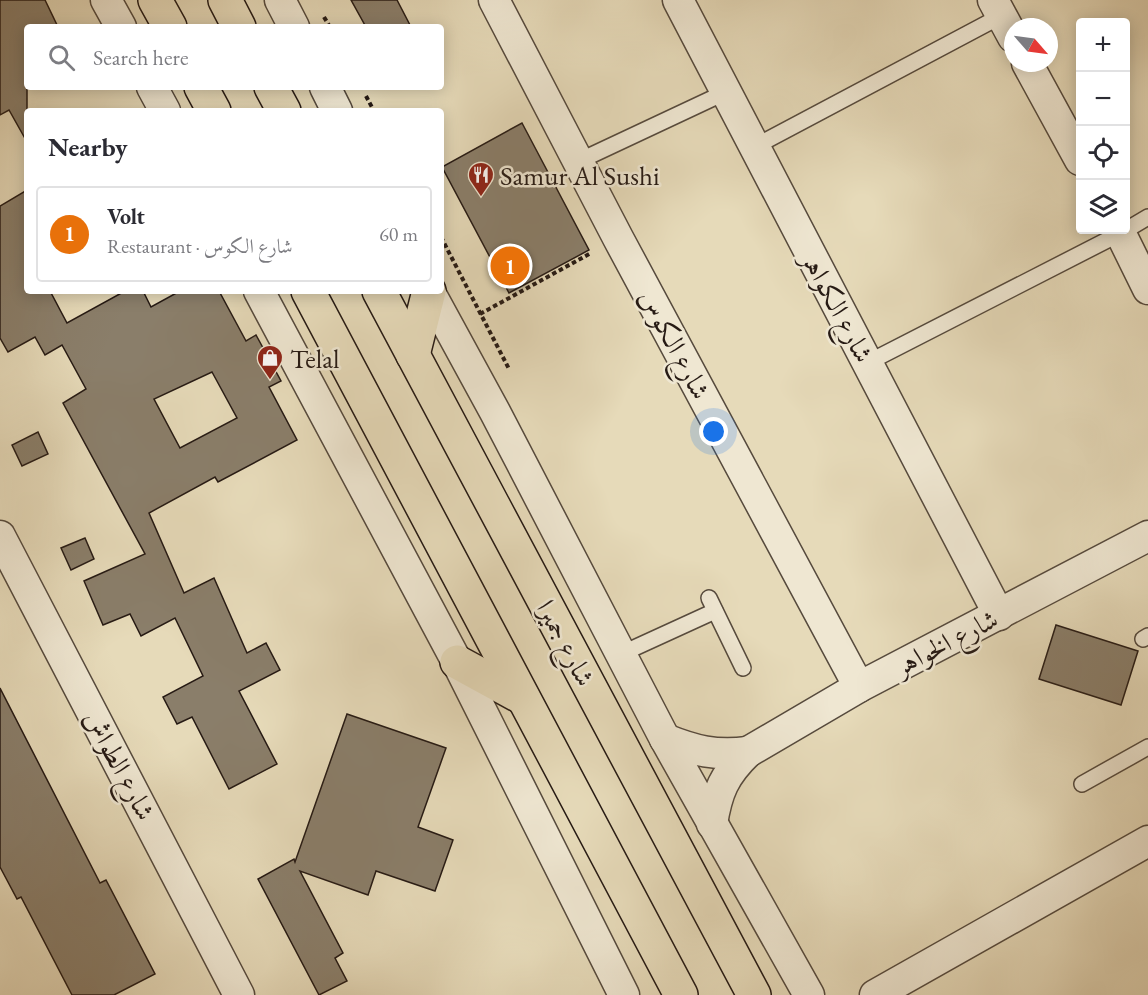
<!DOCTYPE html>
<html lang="en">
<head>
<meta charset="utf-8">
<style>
  body { margin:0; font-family:"EB Garamond",Amiri,serif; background:#f7f7f7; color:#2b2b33 }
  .controls { position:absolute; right:18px; top:18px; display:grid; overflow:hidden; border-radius:6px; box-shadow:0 3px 15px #0003 }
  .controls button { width:54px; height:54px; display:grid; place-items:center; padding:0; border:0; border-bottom:2px solid #e1e1e2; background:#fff; color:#2b2b33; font:30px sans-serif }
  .compass { position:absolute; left:1004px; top:18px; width:54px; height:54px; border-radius:50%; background:#fff; box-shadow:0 3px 15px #0003; rotate:118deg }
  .you { position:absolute; left:714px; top:432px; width:21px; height:21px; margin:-15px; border:4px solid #fff; border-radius:50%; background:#1a73e8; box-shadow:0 0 0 9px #1a73e833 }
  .badge { display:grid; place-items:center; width:39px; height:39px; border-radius:50%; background:#db2777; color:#fff; font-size:20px; font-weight:700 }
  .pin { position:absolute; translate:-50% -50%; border:3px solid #fff; box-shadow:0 2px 6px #0006 }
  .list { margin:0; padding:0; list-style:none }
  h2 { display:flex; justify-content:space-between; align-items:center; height:78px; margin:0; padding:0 24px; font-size:26px }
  h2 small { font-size:20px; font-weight:400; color:#7c7c81 }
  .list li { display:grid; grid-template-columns:39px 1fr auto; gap:18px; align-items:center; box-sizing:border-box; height:96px; margin:0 12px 12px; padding:0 12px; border:2px solid #e1e1e2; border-radius:6px }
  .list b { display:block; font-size:22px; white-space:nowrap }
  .list p { margin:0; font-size:20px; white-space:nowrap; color:#7c7c81 }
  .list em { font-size:20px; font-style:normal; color:#7c7c81 }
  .icon { flex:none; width:33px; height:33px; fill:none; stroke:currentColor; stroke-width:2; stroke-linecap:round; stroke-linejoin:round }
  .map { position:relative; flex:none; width:1148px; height:995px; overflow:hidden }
  .search { position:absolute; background:#fff; box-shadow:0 3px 15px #0003; left:24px; top:24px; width:420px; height:66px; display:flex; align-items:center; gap:15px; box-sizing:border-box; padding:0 21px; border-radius:6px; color:#7c7c81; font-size:22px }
  .panel { position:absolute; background:#fff; box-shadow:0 3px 15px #0003; left:24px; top:108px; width:420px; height:186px; border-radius:6px }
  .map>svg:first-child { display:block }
  .building { fill:#8a7e6a; stroke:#261a14; stroke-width:1.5; fill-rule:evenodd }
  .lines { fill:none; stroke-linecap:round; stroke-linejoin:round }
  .service-casing { stroke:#564a3d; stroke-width:18 }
  .minor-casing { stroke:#564a3d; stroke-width:33 }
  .primary-casing { stroke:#261a14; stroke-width:36 }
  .path { stroke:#261a14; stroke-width:4; stroke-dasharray:4.5 3; stroke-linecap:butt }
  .service { stroke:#efe7d2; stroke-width:15 }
  .minor { stroke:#efe7d2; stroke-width:30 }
  .primary { stroke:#e6dab9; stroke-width:33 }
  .labels { text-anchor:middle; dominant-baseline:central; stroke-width:5; stroke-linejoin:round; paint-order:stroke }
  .poi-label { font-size:27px; fill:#261a14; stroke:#efe7d2; text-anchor:start }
  .street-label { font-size:27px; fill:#261a14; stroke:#efe7d2 }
</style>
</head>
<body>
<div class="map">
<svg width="1148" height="995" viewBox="0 0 1148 995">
  <rect width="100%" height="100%" fill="#e6dab9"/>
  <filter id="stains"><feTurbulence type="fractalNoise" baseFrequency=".00333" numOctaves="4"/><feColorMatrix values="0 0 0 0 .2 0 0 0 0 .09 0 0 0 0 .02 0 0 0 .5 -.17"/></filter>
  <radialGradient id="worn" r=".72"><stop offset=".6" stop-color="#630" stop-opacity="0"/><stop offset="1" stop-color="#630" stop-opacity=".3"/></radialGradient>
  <g class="building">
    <path d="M0 0H45L58 27H27V142L9 110 0 115Z"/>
    <path d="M351 0H397L411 27H366Z"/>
    <path d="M522 123 589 250 509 293 442 167Z"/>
    <path d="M27 190V291H50L67 323 125 291H143L151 307 180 291H219L246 341 256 335 281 381 269 387 297 440 218 482 215 477 149 513 184 593 214 578 247 653 266 643 280 670 239 691 277 764 229 789 192 717 177 724 163 697 203 676 175 618 141 636 130 614 103 625 84 581 145 554 63 403 86 389 62 345 45 355 35 337 8 352 0 338V206ZM212 372 237 418 180 448 154 399Z"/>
    <path d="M38 432 48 454 22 466 12 445Z"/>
    <path d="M85 538 94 559 71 570 61 548Z"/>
    <path d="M1056 625 1138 651 1121 705 1039 679Z"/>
    <path d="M0 688 100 883 106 880 155 974 114 995H72L21 897 17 899 0 867Z"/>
    <path d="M347 714 446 748 418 827 453 840 435 891 376 871 368 895 300 871 343 953 335 958 347 981 319 995 258 879 294 859 295 862Z"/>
  </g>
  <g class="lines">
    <defs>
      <g id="service">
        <path d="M754 147 1001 16"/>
        <path d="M579 161 726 92"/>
        <path d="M867 363 1121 233 1148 217"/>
        <path d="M709 598 743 668"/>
        <path d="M1143 639 1148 636"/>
        <path d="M621 654 715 611"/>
        <path d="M1082 784 1148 747"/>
      </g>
      <g id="minor">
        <path d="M106 0 121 27"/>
        <path d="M280 0 294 27"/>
        <path d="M494 0 618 238 859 687"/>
        <path d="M678 0 999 615"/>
        <path d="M993 0 1013 37"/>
        <path d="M1027 63 1080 160"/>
        <path d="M152 87 165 111"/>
        <path d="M325 87 337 111"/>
        <path d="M1119 230 1148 289"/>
        <path d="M259 291 457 662 624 995"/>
        <path d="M429 291 495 412 665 739 809 995"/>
        <path d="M0 536 239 995"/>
        <path d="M665 739C695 751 715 756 748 752"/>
        <path d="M712 824C717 792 724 775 748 752L859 687 1148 536"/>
        <path d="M875 995 1148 841"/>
      </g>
      <g id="primary">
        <path d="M155 0 170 27"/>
        <path d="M225 0 239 27"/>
        <path d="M201 87 214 111"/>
        <path d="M271 87 284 111"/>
        <path d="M308 291 681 995"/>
        <path d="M379 291 754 995"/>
        <path d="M413 355 429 291"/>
        <path d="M457 662 523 698"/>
      </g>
    </defs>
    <use href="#service" class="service-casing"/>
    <use href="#minor" class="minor-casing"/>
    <use href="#primary" class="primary-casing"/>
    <g class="path">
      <path d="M324 17 330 27"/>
      <path d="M366 96 374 111"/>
      <path d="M441 237 509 369"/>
      <path d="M480 314 591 253"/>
    </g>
    <use href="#service" class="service"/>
    <use href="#minor" class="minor"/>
    <use href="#primary" class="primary"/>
  </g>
  <defs>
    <symbol id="restaurant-pin" viewBox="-11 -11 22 30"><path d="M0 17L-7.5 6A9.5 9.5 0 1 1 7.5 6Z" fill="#8f2418" stroke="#efe7d2"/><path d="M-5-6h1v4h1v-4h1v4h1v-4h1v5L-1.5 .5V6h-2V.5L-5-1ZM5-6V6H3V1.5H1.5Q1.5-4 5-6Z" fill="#fff"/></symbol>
    <symbol id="shop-pin" viewBox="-11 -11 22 30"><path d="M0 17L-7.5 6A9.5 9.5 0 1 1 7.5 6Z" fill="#8f2418" stroke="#efe7d2"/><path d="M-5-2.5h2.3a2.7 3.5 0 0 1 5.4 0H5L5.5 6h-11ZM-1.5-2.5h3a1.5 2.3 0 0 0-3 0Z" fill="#fff"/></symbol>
  </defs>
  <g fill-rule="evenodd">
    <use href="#restaurant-pin" x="466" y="160" width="30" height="40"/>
    <use href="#shop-pin" x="255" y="343" width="30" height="40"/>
  </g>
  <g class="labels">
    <g class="poi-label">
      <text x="500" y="175">Samur Al Sushi</text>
      <text x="290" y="358">Telal</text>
    </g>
    <g class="street-label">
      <text transform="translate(838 307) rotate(62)">شارع الكواهر</text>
      <text transform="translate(675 344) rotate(62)">شارع الكوس</text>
      <text transform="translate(946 642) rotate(-27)">شارع الخواهر</text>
      <text transform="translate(566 643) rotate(62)">شارع جميرا</text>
      <text transform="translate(120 765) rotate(62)">شارع الطواش</text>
    </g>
  </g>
  <rect width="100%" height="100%" filter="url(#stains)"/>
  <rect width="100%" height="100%" fill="url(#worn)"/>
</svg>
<div class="controls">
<button>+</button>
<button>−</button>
<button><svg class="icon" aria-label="locate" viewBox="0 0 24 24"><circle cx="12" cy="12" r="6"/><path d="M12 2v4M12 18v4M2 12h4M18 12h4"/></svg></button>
<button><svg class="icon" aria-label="layers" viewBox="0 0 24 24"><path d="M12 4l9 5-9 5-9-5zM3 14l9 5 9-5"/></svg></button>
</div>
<svg class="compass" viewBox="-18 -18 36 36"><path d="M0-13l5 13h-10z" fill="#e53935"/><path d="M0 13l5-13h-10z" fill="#7c7c81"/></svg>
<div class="you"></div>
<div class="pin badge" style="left:510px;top:266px;background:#e8710a">1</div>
<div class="search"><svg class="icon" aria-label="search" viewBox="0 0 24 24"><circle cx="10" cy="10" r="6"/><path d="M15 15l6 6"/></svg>Search here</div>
<section class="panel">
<h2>Nearby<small></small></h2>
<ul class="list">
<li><span class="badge" style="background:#e8710a">1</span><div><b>Volt</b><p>Restaurant · شارع الكوس</p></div><em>60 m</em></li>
</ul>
</section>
</div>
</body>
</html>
